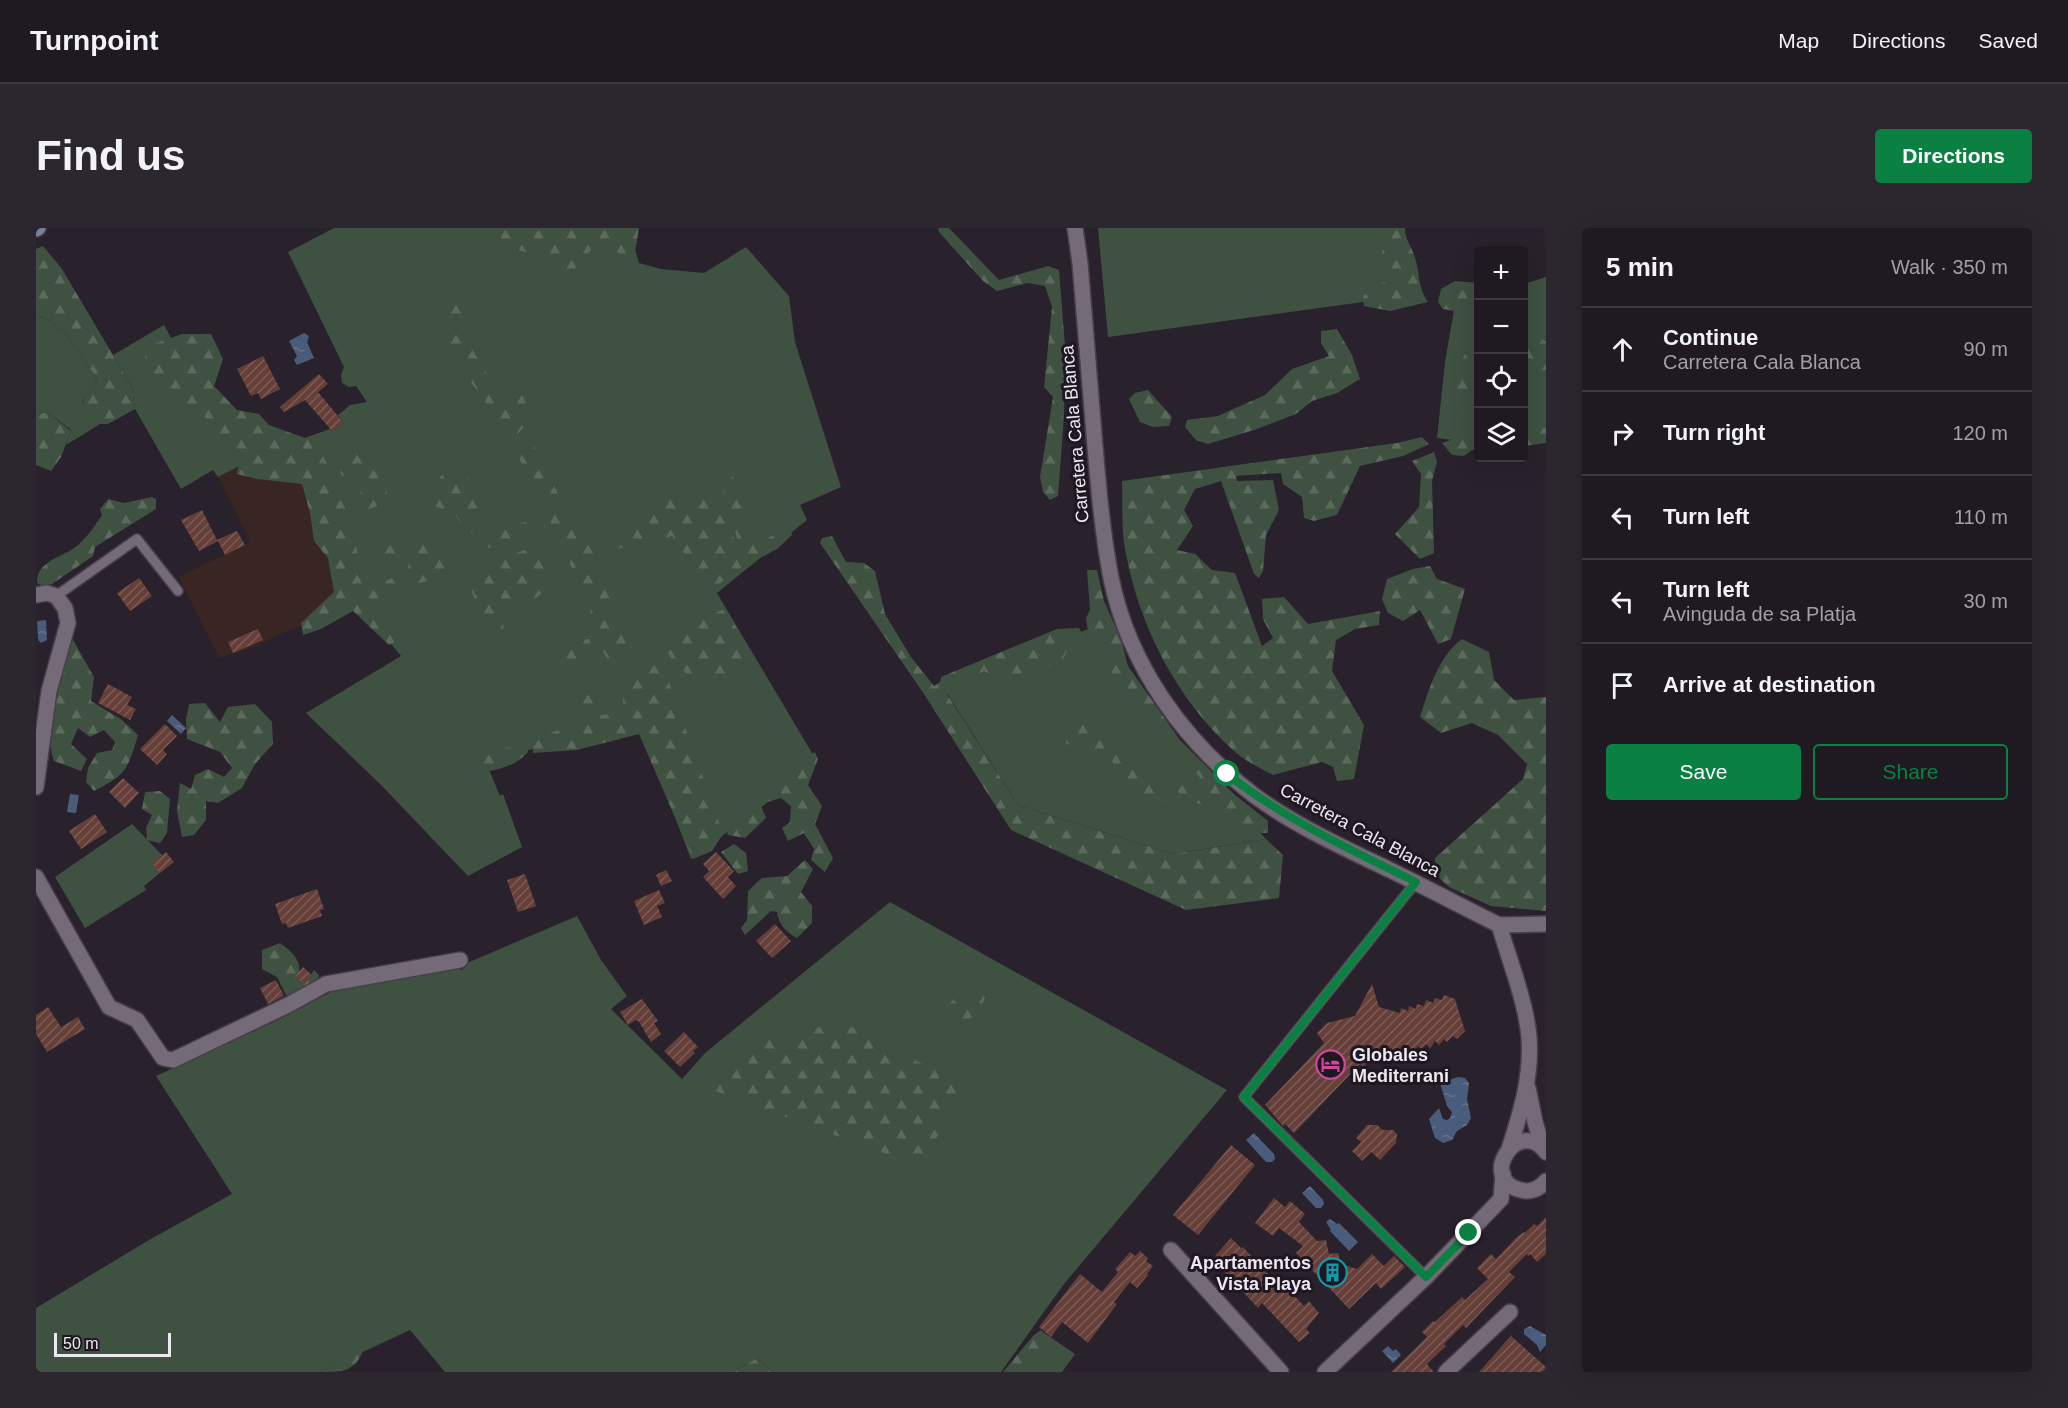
<!DOCTYPE html>
<html lang="en">
<head>
<meta charset="utf-8">
<style>
  body { margin:0; font-family:Helvetica,sans-serif; background:#2c262e; color:#f1f3f6 }
  .controls { position:absolute; right:18px; top:18px; display:grid; overflow:hidden; border-radius:6px; box-shadow:0 6px 24px #0002 }
  .controls button { width:54px; height:54px; display:grid; place-items:center; padding:0; border:0; border-bottom:2px solid #3c383f; background:#1f1921; color:#f1f3f6; font:30px sans-serif }
  .scale { position:absolute; left:18px; bottom:15px; width:117px; box-sizing:border-box; padding-left:6px; border:3px solid #eee8f0; border-top:0; font-size:16px; line-height:21px; white-space:nowrap; color:#eee8f0; -webkit-text-stroke:4px #1f1722; paint-order:stroke }
  .stop { position:absolute; width:18px; height:18px; margin:-14px; border:4px solid #0b8043; border-radius:50%; background:#fff }
  .stop.end { background:#0b8043; border-color:#fff; box-shadow:0 2px 6px #0008 }
  .list { margin:0; padding:0; list-style:none }
  h2 { display:flex; justify-content:space-between; align-items:center; height:78px; margin:0; padding:0 24px; font-size:26px }
  h2 small { font-size:20px; font-weight:400; color:#a1a0a5 }
  .list li { display:grid; grid-template-columns:39px 1fr auto; gap:18px; align-items:center; box-sizing:border-box; height:84px; padding:0 24px; border-top:2px solid #3c383f }
  .list b { display:block; font-size:22px; white-space:nowrap }
  .list p { margin:0; font-size:20px; white-space:nowrap; color:#a1a0a5 }
  .list em { font-size:20px; font-style:normal; color:#a1a0a5 }
  .actions { display:flex; gap:12px; padding:18px 24px }
  .actions a { flex:1; padding:14px 0; border:2px solid #0b8043; border-radius:6px; text-align:center; font-size:21px; color:#0b8043 }
  .actions .main { background:#0b8043; color:#fff }
  .icon { flex:none; width:33px; height:33px; fill:none; stroke:currentColor; stroke-width:2; stroke-linecap:round; stroke-linejoin:round }
  .map { position:relative; flex:none; width:1510px; height:1144px; overflow:hidden; border-radius:6px }
  header { display:flex; align-items:center; gap:36px; box-sizing:border-box; height:84px; padding:0 30px; background:#1f1921; border-bottom:2px solid #3c383f }
  header strong { font-size:28px }
  nav { display:flex; gap:33px; margin-inline-start:auto; font-size:21px }
  .intro { display:flex; align-items:center; justify-content:space-between; box-sizing:border-box; height:144px; padding:0 36px }
  h1 { margin:0; font-size:42px }
  .button { padding:15px 27px; border-radius:6px; background:#0b8043; color:#fff; font-size:21px; font-weight:700 }
  main { display:flex; gap:36px; padding:0 36px }
  aside { flex:1; background:#1f1921; border-radius:6px; box-shadow:0 6px 24px #0002 }
  .map>svg:first-child { display:block }
  .industrial { fill:#392622 }
  .grass { fill:#3f5141 }
  .forest { fill:url(#forest-firs) }
  .water { fill:url(#water-ripples) }
  .building { fill:url(#building-hatch) }
  .lines { fill:none; stroke-linecap:round; stroke-linejoin:round }
  .lane-casing { stroke:#473f49; stroke-width:12 }
  .street-casing { stroke:#473f49; stroke-width:18 }
  .secondary-casing { stroke:#473f49; stroke-width:18 }
  .lane { stroke:#756b78; stroke-width:9 }
  .street { stroke:#756b78; stroke-width:15 }
  .secondary { stroke:#728497; stroke-width:15 }
  .route { stroke:#0b8043; stroke-width:8 }
  .labels { text-anchor:middle; dominant-baseline:central; stroke-width:6; stroke-linejoin:round; paint-order:stroke }
  .street-label { font-size:18px; fill:#eee8f0; stroke:#1f1722 }
  .poi-label { font-size:18px; font-weight:bold; fill:#eee8f0; stroke:#1f1722; text-anchor:start }
</style>
</head>
<body>
<header>
<strong>Turnpoint</strong>
<nav><a>Map</a><a>Directions</a><a>Saved</a></nav>
</header>
<div class="intro"><h1>Find us</h1><a class="button">Directions</a></div>
<main>
<div class="map">
<svg width="1510" height="1144" viewBox="0 0 1510 1144">
  <defs>
    <pattern id="forest-firs" width="22" height="20" patternUnits="userSpaceOnUse" patternTransform="scale(1.5)"><rect width="22" height="20" fill="#3f5141"/><path d="M5 1l3.5 6h-7zM16 11l3.5 6h-7z" fill="#5b6a5d"/></pattern>
    <pattern id="water-ripples" width="26" height="14" patternUnits="userSpaceOnUse" patternTransform="scale(1.5)"><rect width="26" height="14" fill="#4a5c7b"/><path d="M2 4q2-2 4 0t4 0M15 11q2-2 4 0t4 0" fill="none" stroke="#64738e"/></pattern>
    <pattern id="building-hatch" width="6" height="6" patternUnits="userSpaceOnUse" patternTransform="scale(1.5)"><rect width="6" height="6" fill="#663f39"/><path d="M-1 1l2-2M0 6l6-6M5 7l2-2" fill="none" stroke="#7c5b56"/></pattern>
  </defs>
  <rect width="100%" height="100%" fill="#29212c"/>
  <path class="industrial" d="M271 231 317 370 293 387 244 406 217 420 183 430 143 349 214 314 182 249 209 235Z"/>
  <g class="grass">
    <path d="M298 0H592L603 35 625 41 668 45 710 19 753 68 759 114 805 259 764 277 771 292 681 365 779 530 739 569 655 631 603 495 488 523 451 537 464 568 467 566 486 619 432 648 345 557 270 485 365 428 317 370 271 232 209 235 182 249 177 242 145 261 99 181 96 159 77 127 128 97 200 228 254 215 294 201 296 203 307 194 302 187 314 177 331 174 320 158 313 159 306 155 305 147 308 139 252 24Z"/>
    <path d="M1062 0H1355L1357 70 1072 109Z"/>
    <path d="M1510 49V209L1488 211V56Z"/>
    <path d="M1442 62V215L1401 210 1409 134 1421 65Z"/>
    <path d="M8 89 29 105 61 151 46 174 51 196H64L30 217 35 202 11 184 0 187V90Z"/>
    <path d="M1061 398 1078 443 1230 611 1137 626 982 577 904 454Z"/>
    <path d="M96 596 126 627 124 645 108 658 110 662 49 700 19 649Z"/>
    <path d="M854 674 1191 862 1028 1056 965 1144H736L721 1130 697 1144H409L374 1102 284 1144H0V1080L113 1012 196 966 120 848 240 793 297 763 391 745 414 738 426 742 431 735 541 688 565 732 591 768 575 781 646 851 669 825Z"/>
    <path d="M1007 1104 1039 1126 1026 1144H978Z"/>
  </g>
  <g class="forest">
    <path d="M448 0H603L599 25 593 32 577 21H556L538 42 517 45 506 28 466 18 448 7Z"/>
    <path d="M902 0H913L963 52 1012 38 1023 42 1029 118 1028 188 1022 268 1014 272 1007 264 1004 249 1017 169 1008 159 1016 79 1009 58 992 55 961 63 947 53 903 4Z"/>
    <path d="M1349 0H1369C1369 12 1375 17 1378 27 1385 45 1380 56 1392 74L1354 83 1328 78 1327 68 1348 54 1345 36Z"/>
    <path d="M7 18 26 41 96 159 99 181 72 196H51C39 177 50 168 61 151L29 105 8 89 0 90V21Z"/>
    <path d="M1419 53 1442 55V78L1429 85 1407 81 1402 74 1405 61Z"/>
    <path d="M420 75 433 82 430 100 435 119 460 162 487 168 495 190 482 206 483 218 478 222C471 210 464 197 457 185 434 152 408 123 409 81Z"/>
    <path d="M1301 101 1316 127 1324 151 1301 165 1276 173 1260 186 1218 202 1172 216 1160 212 1149 199 1151 192 1182 188 1229 167 1256 141 1293 128 1285 115V103Z"/>
    <path d="M146 106H175L187 131 178 158 201 182 223 186 233 197 280 214C297 246 312 280 320 316 323 333 321 345 328 362L371 344 376 322 387 314 406 332 412 348 374 357 363 369 341 376 355 392 365 411 353 417 317 383 285 401 267 407 265 395 298 364 292 330 278 313 274 285 266 256 221 251 201 246 203 235 188 217 163 180 111 161 109 119Z"/>
    <path d="M1488 108H1502L1510 114V142H1488Z"/>
    <path d="M1442 110V184L1436 186 1424 180 1418 162 1427 130 1435 111Z"/>
    <path d="M1112 162 1136 189 1133 198 1117 199 1104 194 1093 171 1099 165Z"/>
    <path d="M11 184 35 203 25 229 15 243 0 237V187Z"/>
    <path d="M1510 200V215L1488 218V202Z"/>
    <path d="M1442 206V222H1436L1428 228 1416 227 1406 215 1429 207Z"/>
    <path d="M1386 209 1393 216 1367 228 1324 238 1301 287 1278 293 1268 290 1266 269 1247 256 1245 245 1200 248 1201 253 1237 252 1243 282 1230 307 1227 343 1223 350 1218 346 1185 253 1159 261 1148 282 1157 298 1141 322 1159 326 1176 342 1199 345 1226 418 1237 410 1227 391 1226 371 1248 369 1272 396 1344 383 1343 397 1319 401 1300 412 1296 443 1328 497 1318 551 1301 553 1297 539 1286 534 1237 547C1224 540 1209 533 1198 523 1140 471 1103 398 1089 321 1085 300 1087 275 1086 253L1361 215Z"/>
    <path d="M488 215 500 220 541 306 563 313 601 302 621 273 635 267 642 272 665 265 691 294 701 319 703 317 683 248 696 245 712 299 728 312 753 299 756 307 741 321 703 341 679 359 658 339 636 308C611 317 582 317 557 330 549 334 546 340 536 340L521 310 504 269 480 225Z"/>
    <path d="M336 224 357 281 351 288 342 278 323 284 316 283 314 277 330 257 305 247 304 236 320 226Z"/>
    <path d="M1398 224 1401 234 1396 253 1398 325 1384 331 1359 306 1383 279 1385 246 1376 233Z"/>
    <path d="M408 245 428 247 445 257 436 305 429 301 419 287 399 278 396 258Z"/>
    <path d="M116 269 120 271V281L59 319 57 328 16 356 7 358 1 355C0 332 29 329 42 317 51 309 60 297 66 287L64 281 72 271 88 275Z"/>
    <path d="M494 293 499 300C487 313 470 325 451 319L447 312 465 300Z"/>
    <path d="M796 308 810 334 828 335 839 343 849 386 875 429 898 458 904 454 905 449 912 446 1021 401 1043 400 1047 408 1031 422 1025 436C1017 436 1014 438 1006 442 989 449 964 452 948 443L929 452 919 463 911 466 982 577 1137 626 1230 611 1247 627 1243 670 1150 682 975 602 888 466 784 315 786 310Z"/>
    <path d="M352 316H361L367 329 360 345 346 344 340 336 341 326Z"/>
    <path d="M503 317 520 334C513 372 498 372 465 382L468 402 462 410 445 386 431 352 466 330Z"/>
    <path d="M1394 338 1401 351 1429 361 1415 411 1402 416 1384 382 1367 393 1352 385 1346 371 1351 351 1377 341Z"/>
    <path d="M1051 342H1061L1068 373 1085 411 1092 438 1144 512 1198 566 1232 593V605H1217L1210 601 1202 591 1148 570 1138 559 1147 550 1159 553 1172 565 1169 556 1131 507 1088 462 1071 438 1059 405 1052 404 1050 390 1054 382Z"/>
    <path d="M553 343 571 353 590 417 585 432 572 431 560 415 553 375 539 354Z"/>
    <path d="M689 380 720 434C697 446 670 461 646 442 638 436 632 424 625 417Z"/>
    <path d="M36 410 58 449 55 473 86 492 102 507C92 541 90 547 58 563L50 554 52 540 61 525 76 522 79 514 68 502 54 509 42 500 35 516 51 531 45 543 18 533C5 497 23 445 36 410Z"/>
    <path d="M553 411 557 423 553 428 520 438 514 428 528 414Z"/>
    <path d="M1426 411 1453 424 1458 452 1478 472 1510 469V683L1455 678 1413 659 1399 646V630L1487 551 1491 536 1462 507 1436 495 1405 505 1384 489C1393 461 1402 429 1426 411Z"/>
    <path d="M607 432 626 434 687 606 676 623 657 631 603 506 541 522 497 525V513L547 491 542 466 551 456 564 457 563 487 587 485V447Z"/>
    <path d="M169 475 184 494 192 479 219 476 236 494 237 516 219 536 206 560 182 575 170 573V592L158 607 146 609 141 583 144 555 155 561 159 547 172 541 188 549 196 540 184 524 151 511 150 492 153 476Z"/>
    <path d="M1032 492 1055 497 1070 509 1069 518 1103 531V547L1132 563 1133 573C1113 572 1096 558 1079 548L1077 534 1054 529 1030 515Z"/>
    <path d="M491 516 492 524C481 536 469 540 454 543L447 538V532L459 522Z"/>
    <path d="M779 524 782 531 772 557 786 578 779 596 797 630 789 644 775 632 778 621 768 605 752 613 746 600 754 594 755 578 745 570 728 575 724 569 733 553Z"/>
    <path d="M124 563 134 571 131 605 124 615 111 612 110 600 116 587 106 581 109 564Z"/>
    <path d="M725 578 730 590 709 610 692 607 689 594 706 580Z"/>
    <path d="M698 616 710 625 712 643 702 646 685 624Z"/>
    <path d="M769 632 777 641 765 664 776 678V695L761 710C750 704 743 697 741 684L735 683 709 707 705 700 711 692 712 663 726 650 751 648Z"/>
    <path d="M244 715C260 727 266 733 263 754L274 748 278 742 283 747 279 758 264 767H250L241 749 226 741V722Z"/>
    <path d="M934 761 949 769 944 782 926 797 913 791 911 779 920 768Z"/>
    <path d="M806 794 927 857 886 939 663 857 718 815Z"/>
    <path d="M1005 1102 1011 1110 1009 1121 993 1144H967L997 1108Z"/>
    <path d="M327 1123C318 1144 307 1144 284 1144Z"/>
    <path d="M721 1130 736 1144H697Z"/>
  </g>
  <g class="water">
    <path d="M268 105 273 108 271 114 278 130 261 137 258 132 261 128 253 113Z"/>
    <path d="M10 392 11 412 5 415 2 412 1 393Z"/>
    <path d="M136 487 150 500 145 506 131 493Z"/>
    <path d="M34 566 43 567 40 585 31 584Z"/>
    <path d="M1422 849 1429 850 1433 855 1431 871 1435 890 1431 897 1421 903 1416 912 1407 915 1399 910 1393 891 1403 880 1407 891 1411 892 1414 890 1416 884 1411 878 1404 855Z"/>
    <path d="M1218 905 1238 926 1239 931 1236 934H1230L1210 912Z"/>
    <path d="M1274 958 1287 972 1288 976 1285 980H1280L1266 965Z"/>
    <path d="M1294 991 1301 996 1303 995 1322 1014 1313 1023 1294 1003 1295 1002 1290 994Z"/>
    <path d="M1494 1098 1510 1107V1117L1504 1124 1501 1117 1488 1106V1101Z"/>
    <path d="M1352 1118 1357 1123 1360 1121 1365 1127 1357 1135 1346 1123Z"/>
  </g>
  <g class="building">
    <path d="M227 128 244 161 225 171 222 165 215 168 201 141Z"/>
    <path d="M283 146 292 156 282 164 307 194 296 203 269 172 248 184 244 179Z"/>
    <path d="M166 282 181 312 201 303 209 317 189 327 182 313 163 323 145 292Z"/>
    <path d="M103 350 116 368 94 383 81 365Z"/>
    <path d="M222 401 227 412 197 425 192 414Z"/>
    <path d="M72 456 96 469 91 477 100 481 94 492 62 475Z"/>
    <path d="M129 496 141 508 127 522 131 526 121 537 104 521Z"/>
    <path d="M87 550 103 565 89 580 73 564Z"/>
    <path d="M59 586 71 604 45 621 33 603Z"/>
    <path d="M130 624 138 634 124 645 116 635Z"/>
    <path d="M680 624 698 643 692 649 700 658 687 671 667 649 673 643 667 636Z"/>
    <path d="M630 642 636 653 625 658 620 647Z"/>
    <path d="M489 646 500 678 482 684 471 652Z"/>
    <path d="M281 661 288 681 284 682 286 688 252 700 250 695 246 696 239 676Z"/>
    <path d="M623 662 629 675 621 678 626 689 608 697 598 673Z"/>
    <path d="M739 696 755 713 736 730 720 713Z"/>
    <path d="M267 739 276 747 268 757 259 749Z"/>
    <path d="M240 752 248 768 232 776 224 760Z"/>
    <path d="M1336 756 1343 779 1364 785 1365 780 1372 783 1373 778 1380 781 1381 776 1388 778 1390 772 1397 775 1399 770 1406 772 1408 767 1419 771 1429 803 1421 811 1417 808 1411 814 1408 811 1403 817 1399 813 1394 820 1390 816 1385 821 1382 818 1377 824 1374 821 1369 826 1366 823 1360 829 1357 826 1352 831 1349 828 1343 834 1340 831 1335 836 1332 834 1327 839 1324 836 1258 905 1249 896 1247 898 1229 877 1288 815 1281 805 1291 795 1319 788Z"/>
    <path d="M606 771 622 793 618 795 625 806 615 814 603 794 600 792 592 797 584 784Z"/>
    <path d="M12 779 25 799 42 789 49 801 11 824 0 806V787Z"/>
    <path d="M648 804 662 819 657 823 659 825 644 839 628 823Z"/>
    <path d="M1331 897H1341L1347 902H1357L1361 906 1360 915 1344 932 1335 924 1326 933 1316 923 1325 914 1320 910Z"/>
    <path d="M1195 917 1219 937 1162 1007 1137 987Z"/>
    <path d="M1238 970 1249 979 1254 973 1269 986 1263 994 1281 1013 1290 1012 1293 1026 1302 1025 1305 1036 1321 1041 1336 1026 1348 1038 1358 1028 1369 1039 1345 1061 1340 1055 1313 1081 1260 1025 1267 1018 1243 1000 1237 1008 1219 995Z"/>
    <path d="M1510 989V1026L1501 1034 1494 1026 1492 1028 1491 1026 1473 1044 1479 1049 1430 1100 1427 1097 1408 1116 1410 1118 1391 1136 1398 1144H1355L1391 1109 1386 1104 1397 1093 1399 1094 1426 1069 1429 1072 1452 1051 1441 1040 1455 1026 1460 1031 1482 1008 1488 1004 1489 1005 1498 996 1501 998Z"/>
    <path d="M1195 1010 1205 1020 1207 1019 1242 1057 1245 1054 1268 1078 1273 1073 1283 1085 1270 1101 1274 1105 1263 1114 1226 1075 1222 1080 1184 1039 1187 1037 1179 1028Z"/>
    <path d="M1104 1023 1112 1030 1110 1033 1117 1038 1111 1046 1112 1047 1101 1060 1094 1054 1078 1074 1081 1076 1052 1115 1026 1094 1015 1109 1003 1099 1044 1046 1066 1064 1082 1044 1079 1041 1094 1024 1099 1028Z"/>
    <path d="M1475 1108 1510 1139V1144H1443Z"/>
  </g>
  <g class="lines">
    <defs>
      <g id="lane">
        <path d="M20 368 101 311 142 363"/>
        <path d="M1380 654 1208 869 1390 1049"/>
      </g>
      <g id="street">
        <path d="M1039 0 1044 35C1049 92 1053 149 1058 206 1062 254 1066 303 1075 350 1093 438 1148 514 1219 568 1260 598 1308 620 1354 642 1391 660 1427 679 1463 697 1473 731 1490 774 1493 809 1496 848 1485 884 1473 921"/>
        <path d="M0 367 11 365 20 368 29 380 32 395 13 463 0 559"/>
        <path d="M0 649 73 779 101 792 127 830 137 832 252 777 290 756 424 732"/>
        <path d="M1463 697 1510 696"/>
        <path d="M1492 860 1499 894 1507 920"/>
        <path d="M1510 924C1483 887 1440 952 1485 962 1495 965 1504 960 1510 953"/>
        <path d="M1135 1022 1245 1144"/>
        <path d="M1289 1144 1390 1049 1465 971 1467 946"/>
        <path d="M1410 1144 1474 1084"/>
      </g>
      <path id="secondary" d="M0 1 2 0"/>
    </defs>
    <use href="#lane" class="lane-casing"/>
    <use href="#street" class="street-casing"/>
    <use href="#secondary" class="secondary-casing"/>
    <use href="#lane" class="lane"/>
    <use href="#street" class="street"/>
    <use href="#secondary" class="secondary"/>
  </g>
  <g class="lines">
    <path class="route" d="M1191 546C1249 591 1314 622 1380 654L1208 869 1390 1049 1433 1005"/>
  </g>
  <defs>
    <symbol id="hotel-ring" viewBox="-11 -11 22 22"><circle r="9.5" fill="#1f1722" stroke="#d1479c" stroke-width="1.5"/><path d="M-6-4.5h1.5V1H6V5H4.5V3h-9V5H-6ZM-4 0a1.8 1.8 0 1 1 3.6 0ZM.5 0V-2.5h3Q6-2.5 6 0Z" fill="#d1479c"/></symbol>
    <symbol id="building-ring" viewBox="-11 -11 22 22"><circle r="9.5" fill="#1f1722" stroke="#0f9aa8" stroke-width="1.5"/><path d="M-4-6H4V6H1V3H-1V6H-4ZM-2.5-4.3h1.7v1.8h-1.7ZM.8-4.3h1.7v1.8H.8ZM-2.5-1h1.7V.8h-1.7ZM.8-1h1.7V.8H.8Z" fill="#0f9aa8"/></symbol>
  </defs>
  <g fill-rule="evenodd">
    <use href="#hotel-ring" x="1278" y="820" width="33" height="33"/>
    <use href="#building-ring" x="1280" y="1028" width="33" height="33"/>
  </g>
  <g class="labels">
    <g class="street-label">
      <text transform="translate(1039 206) rotate(-95)">Carretera Cala Blanca</text>
      <text transform="translate(1324 602) rotate(28)">Carretera Cala Blanca</text>
    </g>
    <g class="poi-label">
      <text x="1316" y="827">Globales<tspan x="1316" dy="21">Mediterrani</tspan></text>
      <text x="1275" y="1035" text-anchor="end">Apartamentos<tspan x="1275" dy="21">Vista Playa</tspan></text>
    </g>
  </g>
</svg>
<div class="controls">
<button>+</button>
<button>−</button>
<button><svg class="icon" aria-label="locate" viewBox="0 0 24 24"><circle cx="12" cy="12" r="6"/><path d="M12 2v4M12 18v4M2 12h4M18 12h4"/></svg></button>
<button><svg class="icon" aria-label="layers" viewBox="0 0 24 24"><path d="M12 4l9 5-9 5-9-5zM3 14l9 5 9-5"/></svg></button>
</div>
<div class="scale">50 m</div>
<div class="stop" style="left:1191px;top:546px"></div>
<div class="stop end" style="left:1433px;top:1005px"></div>
</div>
<aside>
<h2>5 min<small>Walk · 350 m</small></h2>
<ul class="list">
<li><svg class="icon" aria-label="ahead" viewBox="0 0 24 24"><path d="M12 20V5M6 11l6-6 6 6"/></svg><div><b>Continue</b><p>Carretera Cala Blanca</p></div><em>90 m</em></li>
<li><svg class="icon" aria-label="right" viewBox="0 0 24 24"><path d="M7 20v-9h11M14 6l5 5-5 5"/></svg><div><b>Turn right</b></div><em>120 m</em></li>
<li><svg class="icon" aria-label="left" viewBox="0 0 24 24"><path d="M17 20v-9H6M10 6l-5 5 5 5"/></svg><div><b>Turn left</b></div><em>110 m</em></li>
<li><svg class="icon" aria-label="left" viewBox="0 0 24 24"><path d="M17 20v-9H6M10 6l-5 5 5 5"/></svg><div><b>Turn left</b><p>Avinguda de sa Platja</p></div><em>30 m</em></li>
<li><svg class="icon" aria-label="arrive" viewBox="0 0 24 24"><path d="M6 21V4h12l-3 4 3 4H6"/></svg><div><b>Arrive at destination</b></div></li>
</ul>
<div class="actions"><a class="main">Save</a><a>Share</a></div>
</aside>
</main>
</body>
</html>
